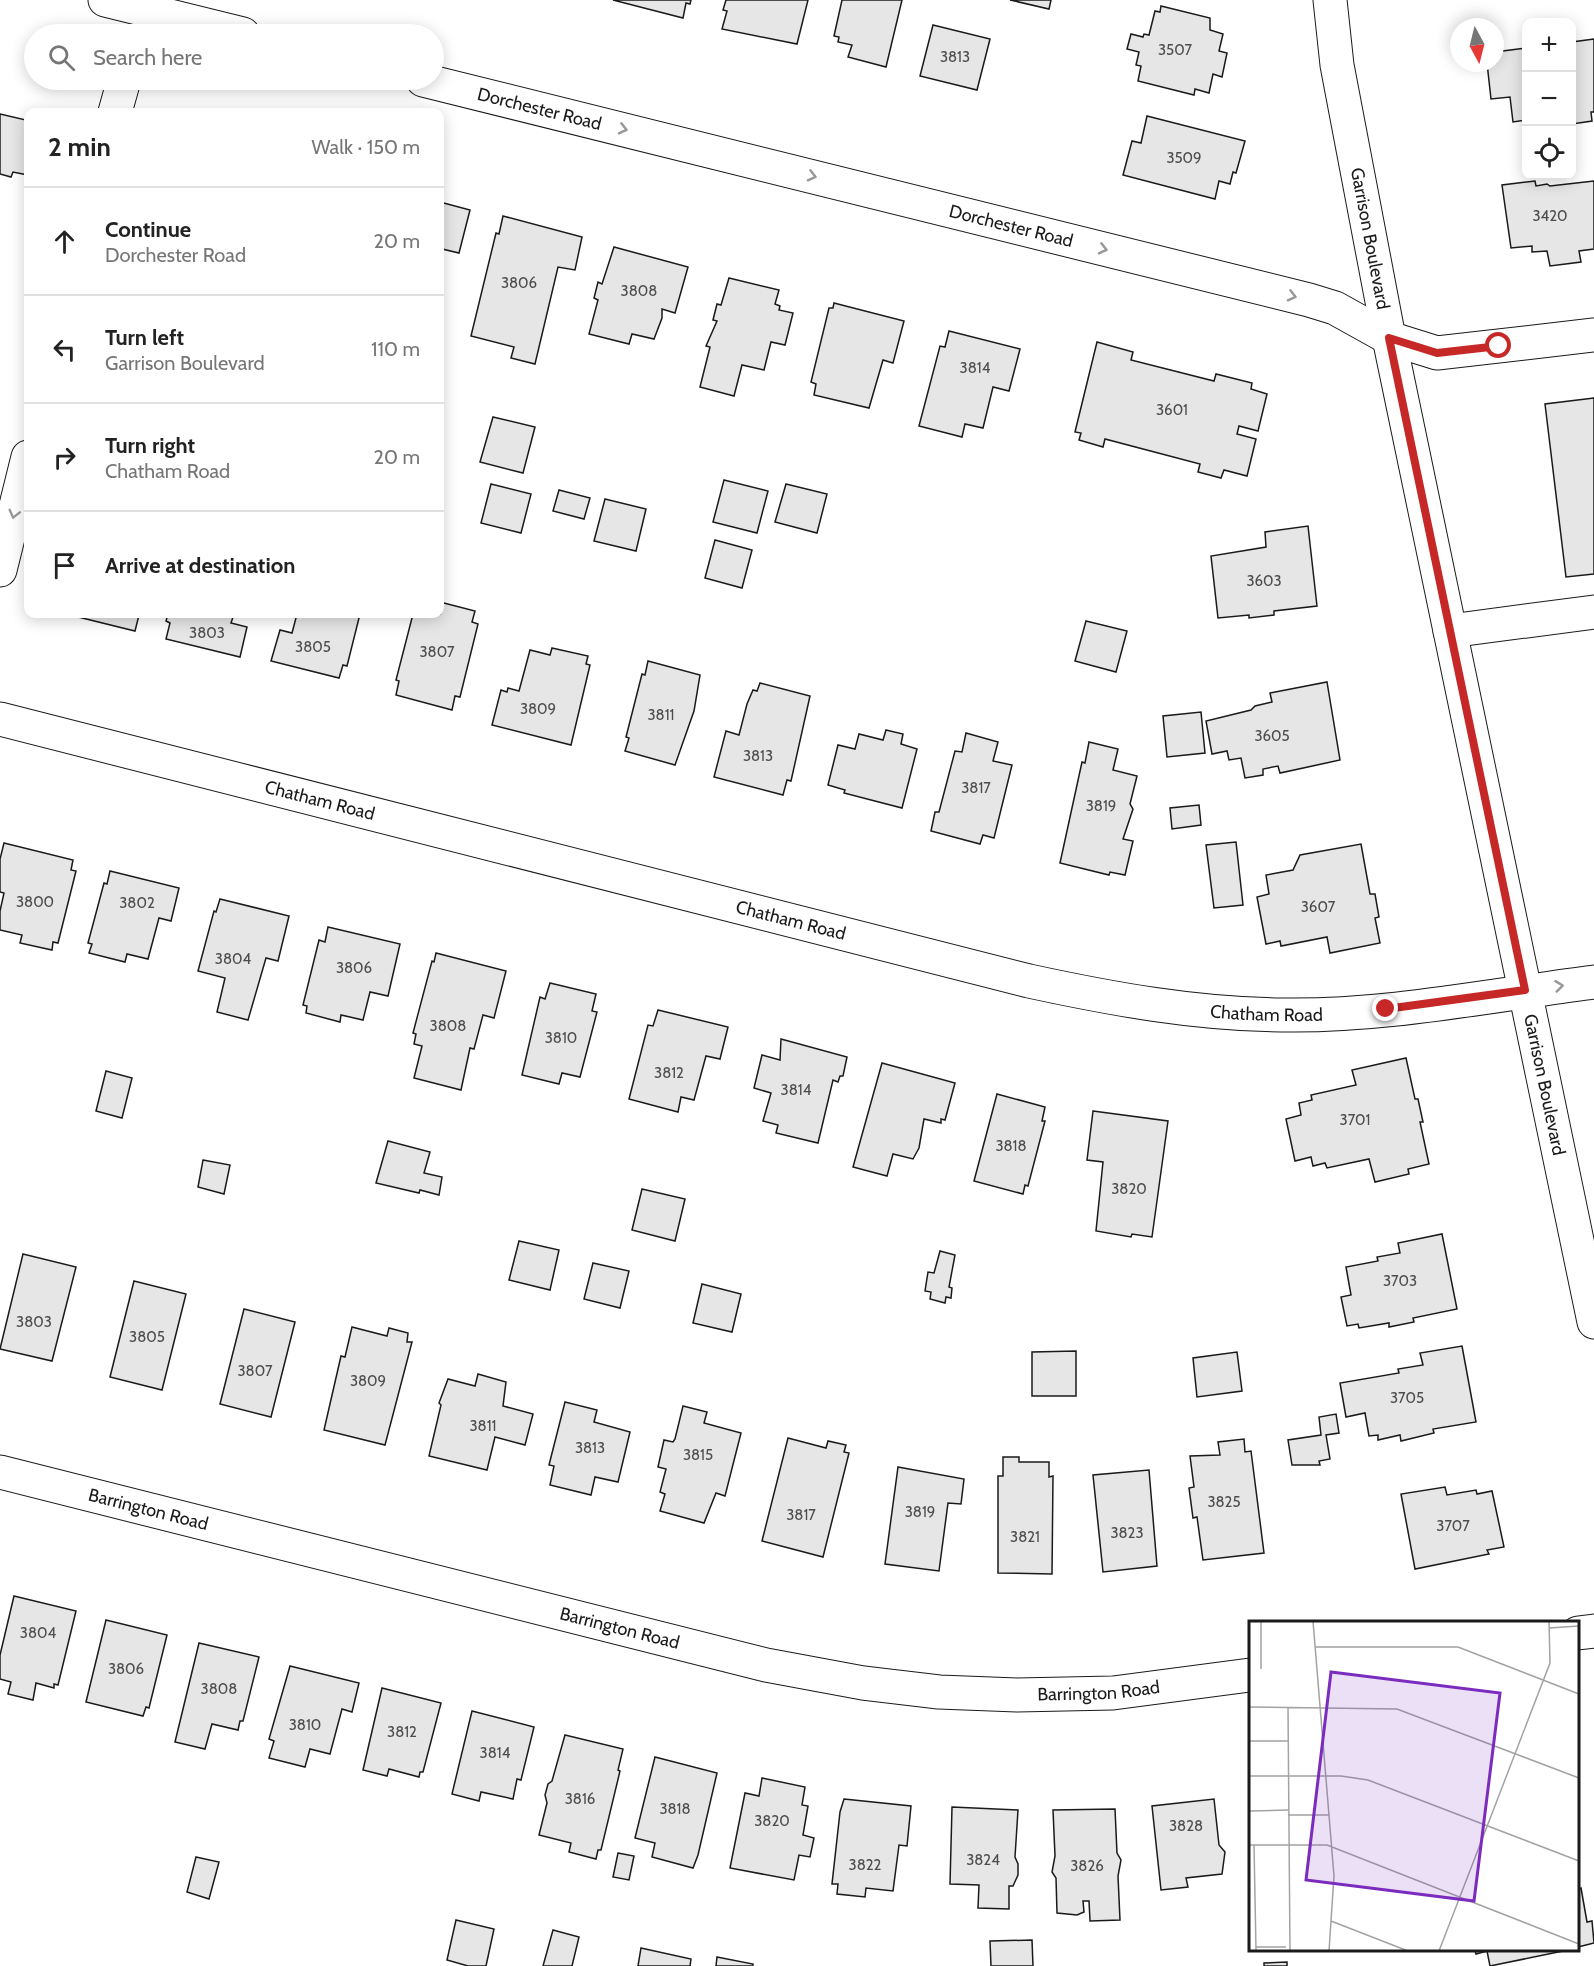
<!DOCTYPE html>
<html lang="en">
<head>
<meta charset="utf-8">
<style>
  body { margin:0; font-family:Cabin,sans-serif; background:#f2f2f2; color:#222 }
  .controls { position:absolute; right:18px; top:18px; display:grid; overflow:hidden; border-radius:12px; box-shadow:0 3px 15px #0003 }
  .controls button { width:54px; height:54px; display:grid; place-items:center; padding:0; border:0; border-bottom:2px solid #e0e0e0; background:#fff; color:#222; font:30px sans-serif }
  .compass { position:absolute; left:1450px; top:18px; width:54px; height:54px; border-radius:50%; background:#fff; box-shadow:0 3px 15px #0003; rotate:173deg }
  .stop { position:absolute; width:18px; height:18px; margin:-14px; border:4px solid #c62828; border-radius:50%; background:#fff }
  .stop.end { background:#c62828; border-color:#fff; box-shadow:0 2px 6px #0008 }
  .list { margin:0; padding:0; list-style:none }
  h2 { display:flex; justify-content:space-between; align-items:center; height:78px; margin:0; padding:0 24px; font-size:26px }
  h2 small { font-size:20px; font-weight:400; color:#767676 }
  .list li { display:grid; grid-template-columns:39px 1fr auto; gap:18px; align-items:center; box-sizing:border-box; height:108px; padding:0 24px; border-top:2px solid #e0e0e0 }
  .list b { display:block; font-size:22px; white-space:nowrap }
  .list p { margin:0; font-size:20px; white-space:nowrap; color:#767676 }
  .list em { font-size:20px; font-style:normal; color:#767676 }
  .icon { flex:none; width:33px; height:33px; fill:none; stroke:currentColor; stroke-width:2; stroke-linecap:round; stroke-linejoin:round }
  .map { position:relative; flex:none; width:1594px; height:1966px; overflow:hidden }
  .search { position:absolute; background:#fff; box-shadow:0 3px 15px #0003; left:24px; top:24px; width:420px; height:66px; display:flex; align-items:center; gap:15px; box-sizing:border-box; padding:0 21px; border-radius:33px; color:#767676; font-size:22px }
  .panel { position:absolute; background:#fff; box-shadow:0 3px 15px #0003; left:24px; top:108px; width:420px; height:510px; border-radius:12px }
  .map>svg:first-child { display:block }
  .building { fill:#e6e6e6; stroke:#1a1a1a; stroke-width:1.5 }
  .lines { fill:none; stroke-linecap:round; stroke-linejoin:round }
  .minor-casing { stroke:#1a1a1a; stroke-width:35 }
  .major-casing { stroke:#1a1a1a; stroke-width:35 }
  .minor { stroke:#fff; stroke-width:33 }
  .major { stroke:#fff; stroke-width:33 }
  .oneway { stroke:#989898 }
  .route { stroke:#c62828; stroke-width:8 }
  .labels { text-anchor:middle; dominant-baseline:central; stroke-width:4.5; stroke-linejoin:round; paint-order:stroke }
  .number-label { font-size:15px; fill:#4d4d4d }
  .street-label { font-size:18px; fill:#1a1a1a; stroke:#fff }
  .inset-road { fill:none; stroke:#a3a3a3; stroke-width:1.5 }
  .view { fill:#7b2cbf; fill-opacity:0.15; stroke:#7b2cbf; stroke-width:3 }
  .inset-edge { fill:none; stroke:#1a1a1a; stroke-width:3 }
</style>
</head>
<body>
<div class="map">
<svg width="1594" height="1966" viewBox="0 0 1594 1966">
  <rect width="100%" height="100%" fill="#fff"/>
  <g class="building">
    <path d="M613 0H691L690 4 686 3 683 18Z"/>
    <path d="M726 0H808L797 44 722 29 727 11 723 10Z"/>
    <path d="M842 0H902L886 67 848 57 852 45 838 42 839 37 834 36Z"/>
    <path d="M1010 0H1051L1049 9Z"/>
    <path d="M1161 6 1210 18V30L1223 34 1219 51 1227 53 1222 77 1213 74 1209 93 1195 89 1194 95 1138 81 1141 66 1136 65 1139 52 1127 49 1131 34 1143 37 1144 34 1149 35 1155 11 1160 12Z"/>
    <path d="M933 25 990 39 977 90 920 76Z"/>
    <path d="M1594 39V112H1591L1592 121 1572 124V42Z"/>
    <path d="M1526 48V120L1513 122 1510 97 1491 99 1487 63H1495V52Z"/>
    <path d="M0 114 26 120 28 175 13 172 11 177 0 174Z"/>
    <path d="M1147 116 1245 141 1236 173 1233 172 1230 184 1219 181 1215 199 1123 175 1132 141 1141 143Z"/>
    <path d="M1535 181 1536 186 1547 184 1550 186 1594 181V249L1579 251 1581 262 1550 266 1547 251 1532 252V246L1511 248 1502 185Z"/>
    <path d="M440 202 470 210 459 253 442 249 440 259Z"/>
    <path d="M503 216 582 237 575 270 558 267 535 364 511 358 514 347 471 336 496 233 499 234Z"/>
    <path d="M614 247 688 267 675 313 662 309V318L654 339 632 334 629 344 589 334 598 300 594 298 598 282 602 284Z"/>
    <path d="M729 278 779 290 775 304 780 306 779 310 793 313 785 345 771 342 764 370 742 365 734 396 700 387 710 347 706 346 717 321 713 320 717 304 721 305Z"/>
    <path d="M834 303 904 321 893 363 883 360 869 408 814 395 816 384 811 382 829 308H833Z"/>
    <path d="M949 331 1020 349 1009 391 993 387 983 428 965 424 962 437 919 426 940 346 945 347Z"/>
    <path d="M1097 342 1133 352 1131 360 1214 381 1216 374 1252 383 1251 389 1267 394 1258 431 1239 426 1237 434 1256 439 1247 476 1224 470 1221 478 1198 472 1200 464 1105 439 1103 447 1079 440 1081 433 1075 432Z"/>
    <path d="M1594 398V574L1566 577 1545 404Z"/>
    <path d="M493 417 535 427 523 473 480 462Z"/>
    <path d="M724 480 768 491 757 533 713 522Z"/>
    <path d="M491 484 531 494 521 533 481 523Z"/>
    <path d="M786 484 827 494 817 533 775 522Z"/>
    <path d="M559 490 590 498 584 519 553 511Z"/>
    <path d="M605 499 646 509 636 551 594 541Z"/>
    <path d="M1308 526 1317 606 1274 611V615L1249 618V615L1218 618 1211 556 1266 547 1265 532Z"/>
    <path d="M715 540 752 550 742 588 705 578Z"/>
    <path d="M440 602 475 611 472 622 478 624 460 697 455 696 452 710 396 695 399 681 396 680 413 614H440Z"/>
    <path d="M66 614H142L139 615 135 631Z"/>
    <path d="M168 614H234L231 623 247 627 240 657 166 639 170 623 166 621Z"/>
    <path d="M297 614H360L347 666 343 665 339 678 271 661 280 630 292 633Z"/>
    <path d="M1086 621 1127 631 1116 672 1075 661Z"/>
    <path d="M552 648 588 656 586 664 590 665 571 745 492 725 501 690 507 692 508 688 519 691 530 650 550 655Z"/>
    <path d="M648 661 700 675 694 711 675 765 625 751 629 738 626 737 642 674 645 675Z"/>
    <path d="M1327 682 1340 760 1280 773 1278 766 1263 769V775L1245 778 1241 758 1229 760 1227 751 1212 754 1206 721 1251 710 1255 706 1272 702 1270 693Z"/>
    <path d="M760 683 810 696 791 781 787 780 783 795 714 777 726 731 739 735 747 704 753 690 757 691Z"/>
    <path d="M1201 712 1205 753 1167 757 1163 716Z"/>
    <path d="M886 730 903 734 901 744 917 749 902 808 844 793 845 790 828 785 838 745 855 749 859 734 883 740Z"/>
    <path d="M966 733 998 742 993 761 1012 765 994 838 983 835 980 844 931 831 935 812H939L955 751 962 752Z"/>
    <path d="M1089 742 1118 749 1113 770 1137 776 1130 804 1133 809 1123 839 1133 841 1125 875 1110 872 1109 875 1060 863 1082 762 1085 763Z"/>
    <path d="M1199 805 1201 825 1172 829 1170 808Z"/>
    <path d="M1236 842 1243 905 1214 908 1206 845Z"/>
    <path d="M4 843 73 860 71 870 76 871 58 943 53 942 52 950 20 943 22 935 0 930V911L4 893 0 892V859Z"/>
    <path d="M1361 844 1370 894H1375L1379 917 1375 918 1380 943 1330 953 1327 937 1281 946 1280 941 1266 944 1257 897 1269 894 1266 875 1293 870 1300 855Z"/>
    <path d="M110 871 179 888 171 921 159 918 148 959 127 954 125 962 89 953 92 944 88 943 104 883 107 884Z"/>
    <path d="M220 899 289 916 278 961 266 958 248 1020 217 1012 225 978 198 971 214 911 216 912Z"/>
    <path d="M328 927 400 944 388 996 370 992 363 1020 341 1015 340 1022 306 1013 307 1006 303 1005 319 940 325 942Z"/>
    <path d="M436 953 506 971 494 1018 483 1015 474 1049 470 1048 461 1090 414 1078 422 1046 414 1044 416 1034 413 1033 432 961 434 962Z"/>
    <path d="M550 983 596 994 592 1011 597 1012 580 1077 562 1073 559 1084 522 1075 540 997 545 999Z"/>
    <path d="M658 1010 728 1027 720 1059 706 1056 694 1100 681 1097 678 1112 629 1099 648 1025 653 1026Z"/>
    <path d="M781 1039 847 1057 843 1076H840L838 1082 833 1080 818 1143 776 1133 778 1125 763 1121 771 1093 754 1088 762 1055 780 1060Z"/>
    <path d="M1406 1058 1415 1099H1418L1423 1122H1420L1429 1164 1408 1169 1409 1174 1375 1182 1369 1159 1327 1168 1325 1163 1313 1166 1311 1157 1295 1161 1286 1119 1301 1115 1299 1103 1312 1100 1311 1095 1356 1085 1352 1070Z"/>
    <path d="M882 1063 955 1083 945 1120 941 1119V1123L924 1119 919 1148 913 1159 893 1154 887 1176 853 1167Z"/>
    <path d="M106 1071 132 1078 122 1118 96 1111Z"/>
    <path d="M997 1094 1045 1107 1042 1121H1045L1028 1186 1025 1185 1023 1194 974 1181Z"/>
    <path d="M1093 1111 1168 1121 1152 1237 1132 1234 1131 1237 1096 1231 1103 1162 1087 1160Z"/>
    <path d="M388 1141 430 1152 424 1173 442 1177 439 1195 420 1190 419 1193 376 1183Z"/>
    <path d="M203 1160 230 1165 224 1194 198 1187Z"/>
    <path d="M642 1189 685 1199 675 1241 632 1230Z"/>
    <path d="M1442 1234 1457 1309 1413 1318 1414 1322 1389 1327V1323L1359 1328 1358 1324 1347 1326 1341 1297 1351 1295 1346 1267 1378 1261 1377 1257 1400 1253 1398 1243Z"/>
    <path d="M519 1241 559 1250 550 1290 509 1280Z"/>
    <path d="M940 1251 955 1255 949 1287 952 1288 951 1298 946 1297 945 1303 930 1299 931 1292 925 1291 928 1272 934 1273Z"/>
    <path d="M23 1254 76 1267 52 1361 0 1349Z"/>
    <path d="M593 1263 629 1271 620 1308 584 1299Z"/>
    <path d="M134 1281 186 1294 162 1390 110 1377Z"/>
    <path d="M702 1284 741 1294 732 1332 693 1323Z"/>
    <path d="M244 1309 295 1322 271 1417 220 1404Z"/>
    <path d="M352 1327 387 1336 389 1328 408 1333 407 1342H412L385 1445 324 1430 341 1356 345 1357Z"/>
    <path d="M1462 1346 1476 1422 1433 1429 1434 1433 1401 1441 1400 1435 1378 1440V1435L1369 1436 1365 1413 1346 1417 1340 1383 1399 1373 1398 1369 1423 1365 1420 1353Z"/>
    <path d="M1076 1351V1396H1032V1352Z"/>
    <path d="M1237 1352 1242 1391 1197 1397 1193 1358Z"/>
    <path d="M478 1374 506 1382 503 1406 533 1414 525 1445 495 1437 487 1470 429 1456 441 1405 439 1403 448 1379 475 1386Z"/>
    <path d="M565 1402 597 1410 594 1422 630 1432 618 1482 595 1477 591 1495 550 1485 554 1466 549 1465Z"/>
    <path d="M683 1406 707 1412 704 1423 741 1433 725 1496 716 1493 704 1523 660 1511 665 1494 660 1492 666 1469 658 1467 664 1440 673 1442 675 1439Z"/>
    <path d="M1336 1414 1339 1433 1326 1435 1330 1459 1319 1461 1320 1465H1292L1288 1440 1321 1435 1319 1417Z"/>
    <path d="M788 1438 826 1448 828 1441 846 1445 844 1452 849 1453 823 1557 762 1541Z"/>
    <path d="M1244 1439 1245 1452 1251 1451 1264 1553 1203 1560 1197 1517 1193 1518 1189 1488 1194 1487 1190 1456 1220 1455 1218 1442Z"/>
    <path d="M1003 1457H1019V1462H1049V1477L1053 1476 1052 1574 998 1573V1476H1003Z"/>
    <path d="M898 1467 964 1479 961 1504 948 1503 939 1571 885 1564Z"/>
    <path d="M1149 1470 1157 1566 1103 1572 1093 1475Z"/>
    <path d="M1445 1487 1447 1495 1476 1490 1477 1494 1492 1491 1504 1547 1487 1550 1489 1554 1415 1569 1401 1494Z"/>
    <path d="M14 1596 76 1611 58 1685 54 1684V1688L36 1683 33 1700 8 1694 11 1682 0 1679V1655Z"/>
    <path d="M106 1620 167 1635 149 1708 146 1707 143 1716 86 1702Z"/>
    <path d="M199 1643 259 1657 243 1721H240L238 1730 212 1724 205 1749 175 1742Z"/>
    <path d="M290 1666 359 1683 352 1712 342 1709 330 1754 310 1749 305 1767 269 1758 274 1741 269 1739Z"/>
    <path d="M382 1688 441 1703 423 1772H420L419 1777 389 1769 387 1776 363 1770Z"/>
    <path d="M472 1711 534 1727 521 1780 517 1779 513 1799 481 1792 479 1801 452 1794Z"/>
    <path d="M565 1735 623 1749 618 1770 620 1771 601 1850H598L596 1859 569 1852 571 1843 539 1835 547 1803 545 1795 548 1784 552 1781Z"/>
    <path d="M655 1757 717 1773 698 1855 693 1868 652 1857 655 1843 635 1838Z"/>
    <path d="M762 1778 805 1787 802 1805 808 1806 803 1835 814 1838 810 1857 799 1855 794 1880 730 1868 745 1793 759 1796Z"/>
    <path d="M844 1799 911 1806 907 1846 899 1845 893 1891 866 1888 865 1897 837 1894 838 1884H832L840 1812Z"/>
    <path d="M1214 1799 1219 1845 1225 1852 1222 1874 1186 1878 1188 1887 1161 1890 1152 1806Z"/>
    <path d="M952 1807 1018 1810 1015 1857 1018 1864V1875L1013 1886H1009V1909L978 1908 979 1885 950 1884Z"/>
    <path d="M1115 1809 1117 1853 1121 1860 1118 1876 1120 1920 1090 1921 1089 1901H1083L1084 1912 1077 1915 1057 1913 1056 1878 1052 1872 1055 1856 1053 1810Z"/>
    <path d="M618 1853 634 1856 629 1880 613 1877Z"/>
    <path d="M196 1857 219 1862 209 1899 187 1892Z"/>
    <path d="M1581 1888 1587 1922 1592 1921 1594 1943 1578 1947V1889Z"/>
    <path d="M456 1920 494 1929 486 1966H468L447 1960Z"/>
    <path d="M553 1930 579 1937 572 1966H543Z"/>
    <path d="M1032 1940 1033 1966H991L990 1941Z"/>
    <path d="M641 1948 691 1959 690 1966H638Z"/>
    <path d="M1475 1950H1568L1490 1966 1487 1951 1476 1954Z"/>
    <path d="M717 1957 753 1964V1966H716Z"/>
    <path d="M1287 1962V1966H1264V1963Z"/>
  </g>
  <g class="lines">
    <defs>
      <g id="minor">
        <path d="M105 0 243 34"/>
        <path id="s1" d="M423 80 1309 300 1335 308 1389 338 1437 353 1594 335"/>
        <path d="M115 112 124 80"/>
        <path d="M0 570 28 457"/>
        <path d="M1450 631 1594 612"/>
        <path id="s2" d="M0 719 1029 981C1112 999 1195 1014 1281 1015 1385 1017 1491 995 1594 982"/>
        <path id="s3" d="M0 1472 766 1665 863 1683 939 1692 1017 1695 1113 1693 1250 1675"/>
        <path d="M1578 1633 1594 1631"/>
      </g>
      <g id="major">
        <path id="s4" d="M1330 0 1337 65 1389 338 1594 1322"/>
      </g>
    </defs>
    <use href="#minor" class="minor-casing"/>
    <use href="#major" class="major-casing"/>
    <use href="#minor" class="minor"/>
    <use href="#major" class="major"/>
  </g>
  <defs><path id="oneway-chevron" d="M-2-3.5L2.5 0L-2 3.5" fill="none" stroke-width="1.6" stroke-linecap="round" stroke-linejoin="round" transform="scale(1.5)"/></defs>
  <g class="oneway">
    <use href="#oneway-chevron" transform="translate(623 129) rotate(14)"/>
    <use href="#oneway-chevron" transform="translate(812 176) rotate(14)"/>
    <use href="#oneway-chevron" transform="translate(1103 249) rotate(14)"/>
    <use href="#oneway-chevron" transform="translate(1292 296) rotate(14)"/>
    <use href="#oneway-chevron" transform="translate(14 514) rotate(104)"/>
    <use href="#oneway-chevron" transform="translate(1559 986) rotate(-7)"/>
  </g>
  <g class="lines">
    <path class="route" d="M1386 1009 1525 990 1389 338 1437 353 1499 346"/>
  </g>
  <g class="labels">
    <g class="number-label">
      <text x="1175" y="50">3507</text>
      <text x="955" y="57">3813</text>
      <text x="1184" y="158">3509</text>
      <text x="1550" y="216">3420</text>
      <text x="519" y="283">3806</text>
      <text x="639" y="291">3808</text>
      <text x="975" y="368">3814</text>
      <text x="1172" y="410">3601</text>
      <text x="1264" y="581">3603</text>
      <text x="207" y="633">3803</text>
      <text x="313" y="647">3805</text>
      <text x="437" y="652">3807</text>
      <text x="538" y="709">3809</text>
      <text x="661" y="715">3811</text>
      <text x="1272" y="736">3605</text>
      <text x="758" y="756">3813</text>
      <text x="976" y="788">3817</text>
      <text x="1101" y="806">3819</text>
      <text x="35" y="902">3800</text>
      <text x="137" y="903">3802</text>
      <text x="1318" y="907">3607</text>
      <text x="233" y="959">3804</text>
      <text x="354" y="968">3806</text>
      <text x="448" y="1026">3808</text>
      <text x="561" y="1038">3810</text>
      <text x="669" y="1073">3812</text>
      <text x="796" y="1090">3814</text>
      <text x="1355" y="1120">3701</text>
      <text x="1011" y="1146">3818</text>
      <text x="1129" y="1189">3820</text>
      <text x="1400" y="1281">3703</text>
      <text x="34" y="1322">3803</text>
      <text x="147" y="1337">3805</text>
      <text x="255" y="1371">3807</text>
      <text x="368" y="1381">3809</text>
      <text x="1407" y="1398">3705</text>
      <text x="483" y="1426">3811</text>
      <text x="590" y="1448">3813</text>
      <text x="698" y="1455">3815</text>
      <text x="1224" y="1502">3825</text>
      <text x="920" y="1512">3819</text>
      <text x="801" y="1515">3817</text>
      <text x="1453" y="1526">3707</text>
      <text x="1127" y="1533">3823</text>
      <text x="1025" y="1537">3821</text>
      <text x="38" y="1633">3804</text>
      <text x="126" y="1669">3806</text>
      <text x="219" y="1689">3808</text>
      <text x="305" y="1725">3810</text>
      <text x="402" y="1732">3812</text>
      <text x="495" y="1753">3814</text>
      <text x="580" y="1799">3816</text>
      <text x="675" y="1809">3818</text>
      <text x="772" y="1821">3820</text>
      <text x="1186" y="1826">3828</text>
      <text x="983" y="1860">3824</text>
      <text x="865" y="1865">3822</text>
      <text x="1087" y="1866">3826</text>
    </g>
    <g class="street-label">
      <text stroke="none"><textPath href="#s1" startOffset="120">Dorchester Road</textPath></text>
      <text stroke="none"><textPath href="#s1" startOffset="606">Dorchester Road</textPath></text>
      <text stroke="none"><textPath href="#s4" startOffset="242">Garrison Boulevard</textPath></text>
      <text stroke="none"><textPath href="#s2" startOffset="330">Chatham Road</textPath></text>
      <text stroke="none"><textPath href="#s2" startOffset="816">Chatham Road</textPath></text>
      <text stroke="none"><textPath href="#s2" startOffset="1302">Chatham Road</textPath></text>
      <text stroke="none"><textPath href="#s4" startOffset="1106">Garrison Boulevard</textPath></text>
      <text stroke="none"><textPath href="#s3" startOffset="153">Barrington Road</textPath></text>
      <text stroke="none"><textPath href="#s3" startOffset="639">Barrington Road</textPath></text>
      <text stroke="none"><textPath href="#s3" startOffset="1125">Barrington Road</textPath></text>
    </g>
  </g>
  <g transform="translate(1249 1621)">
    <rect width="330" height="330" fill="#fff"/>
    <path class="inset-road" d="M12 0V48M64 0 85 255 80 330M300 7 330 5M66 26H209L330 73M0 86 148 88 330 157M39 86 41 330M0 120H39M0 155H92L119 159 330 240M0 190 39 189M39 194H80M0 224H78L330 323M5 224 7 330M82 300 159 330M7 326H37M190 330 301 42 300 0"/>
    <path class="view" d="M82 51 251 72 225 280 57 259Z"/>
    <rect width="330" height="330" class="inset-edge"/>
  </g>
</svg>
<div class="controls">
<button>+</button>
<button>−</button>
<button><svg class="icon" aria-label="locate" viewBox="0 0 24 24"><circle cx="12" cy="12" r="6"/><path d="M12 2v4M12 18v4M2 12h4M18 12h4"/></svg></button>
</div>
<svg class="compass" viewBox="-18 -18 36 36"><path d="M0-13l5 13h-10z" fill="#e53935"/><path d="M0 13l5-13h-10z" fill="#767676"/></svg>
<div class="stop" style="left:1499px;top:346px"></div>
<div class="stop end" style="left:1386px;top:1009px"></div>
<div class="search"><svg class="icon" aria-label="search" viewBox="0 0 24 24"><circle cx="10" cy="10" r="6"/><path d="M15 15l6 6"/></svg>Search here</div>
<section class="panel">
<h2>2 min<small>Walk · 150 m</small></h2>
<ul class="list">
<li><svg class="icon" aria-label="ahead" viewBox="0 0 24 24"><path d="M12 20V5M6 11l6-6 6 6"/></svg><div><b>Continue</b><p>Dorchester Road</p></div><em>20 m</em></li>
<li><svg class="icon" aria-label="left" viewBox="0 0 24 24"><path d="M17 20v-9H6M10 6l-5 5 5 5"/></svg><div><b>Turn left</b><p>Garrison Boulevard</p></div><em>110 m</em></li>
<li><svg class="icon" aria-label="right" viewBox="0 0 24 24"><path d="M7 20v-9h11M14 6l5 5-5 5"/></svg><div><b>Turn right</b><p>Chatham Road</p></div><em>20 m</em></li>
<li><svg class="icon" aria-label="arrive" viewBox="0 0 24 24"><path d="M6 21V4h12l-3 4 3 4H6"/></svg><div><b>Arrive at destination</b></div></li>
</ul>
</section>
</div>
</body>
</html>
